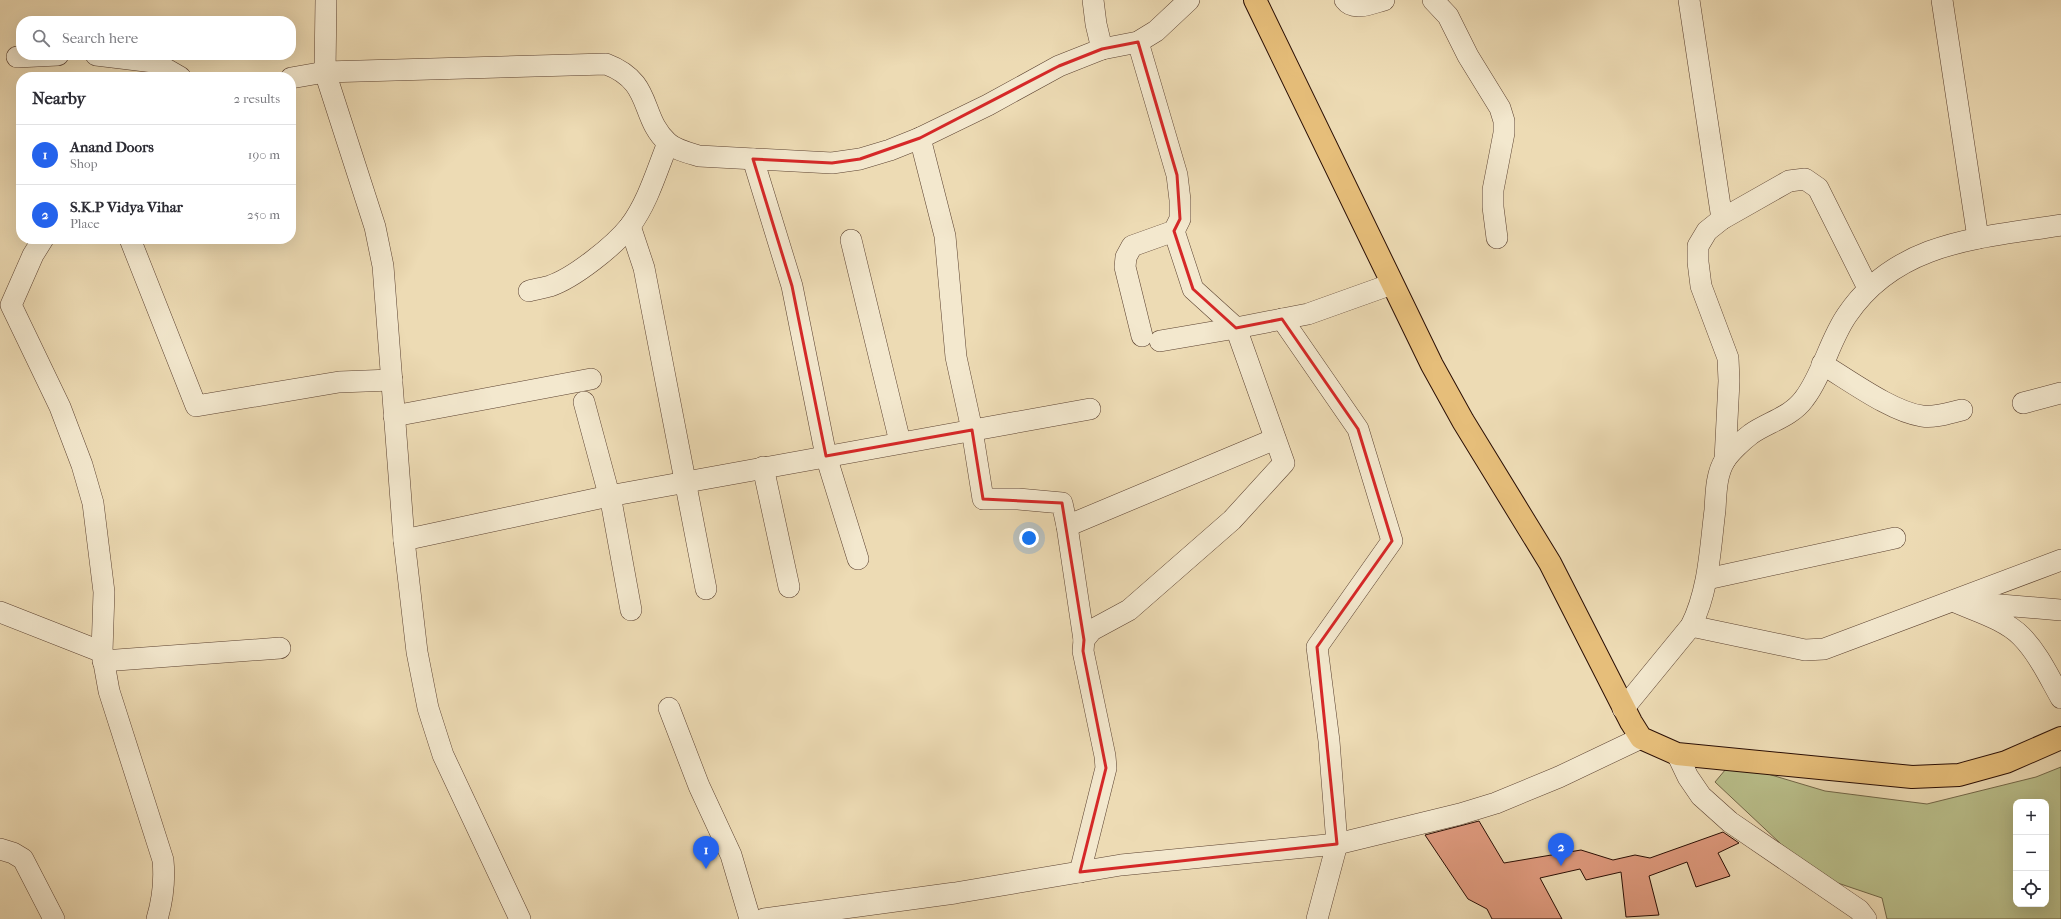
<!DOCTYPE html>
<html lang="en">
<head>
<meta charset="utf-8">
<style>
  body { margin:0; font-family:"IM FELL French Canon",serif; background:#f2f2f3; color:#2b2b33 }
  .controls { position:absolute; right:12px; bottom:12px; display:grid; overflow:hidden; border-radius:8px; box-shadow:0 4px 16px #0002 }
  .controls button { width:36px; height:36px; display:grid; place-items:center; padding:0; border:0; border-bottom:1px solid #e1e1e2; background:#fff; color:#2b2b33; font:20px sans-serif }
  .you { position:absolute; left:1029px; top:538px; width:14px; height:14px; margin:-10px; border:3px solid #fff; border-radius:50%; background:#1a73e8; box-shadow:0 0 0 6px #1a73e833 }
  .badge { display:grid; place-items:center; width:26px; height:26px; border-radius:50%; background:#2563eb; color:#fff; font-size:13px; font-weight:700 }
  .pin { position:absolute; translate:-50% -33px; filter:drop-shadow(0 1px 2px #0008) }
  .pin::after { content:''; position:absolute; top:21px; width:14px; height:12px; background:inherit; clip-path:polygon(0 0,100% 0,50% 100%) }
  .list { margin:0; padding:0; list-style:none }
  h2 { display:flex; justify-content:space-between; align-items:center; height:52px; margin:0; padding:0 16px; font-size:17px }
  h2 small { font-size:13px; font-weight:400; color:#7c7c81 }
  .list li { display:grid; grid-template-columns:26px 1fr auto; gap:12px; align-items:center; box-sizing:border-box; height:60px; padding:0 16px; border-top:1px solid #e1e1e2 }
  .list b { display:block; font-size:15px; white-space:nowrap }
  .list p { margin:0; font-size:13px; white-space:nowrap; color:#7c7c81 }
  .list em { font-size:13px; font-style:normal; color:#7c7c81 }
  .icon { flex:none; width:22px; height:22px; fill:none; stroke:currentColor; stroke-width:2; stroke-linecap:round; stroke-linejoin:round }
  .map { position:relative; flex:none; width:2061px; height:919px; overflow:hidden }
  .search { position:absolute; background:#fff; box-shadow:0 4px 16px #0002; left:16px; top:16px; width:280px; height:44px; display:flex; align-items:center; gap:10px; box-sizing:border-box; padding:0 14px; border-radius:16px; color:#7c7c81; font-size:15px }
  .panel { position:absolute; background:#fff; box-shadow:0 4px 16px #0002; left:16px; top:72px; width:280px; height:172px; border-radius:16px }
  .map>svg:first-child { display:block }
  .green { fill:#bac08c; stroke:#726748; fill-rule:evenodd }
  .building { fill:#df9a7e; stroke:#2a0e04 }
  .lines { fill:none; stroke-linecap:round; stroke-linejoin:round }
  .minor-casing { stroke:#5b4130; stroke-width:22 }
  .major-casing { stroke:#2a0e04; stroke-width:24 }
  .minor { stroke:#f3e8ce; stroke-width:21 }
  .major { stroke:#e6be7a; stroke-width:22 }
  .marked { fill:none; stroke:#d62828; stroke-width:3; stroke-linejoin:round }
</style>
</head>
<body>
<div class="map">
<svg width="2061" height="919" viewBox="0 0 2061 919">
  <rect width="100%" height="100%" fill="#eddbb4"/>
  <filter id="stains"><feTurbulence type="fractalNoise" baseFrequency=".005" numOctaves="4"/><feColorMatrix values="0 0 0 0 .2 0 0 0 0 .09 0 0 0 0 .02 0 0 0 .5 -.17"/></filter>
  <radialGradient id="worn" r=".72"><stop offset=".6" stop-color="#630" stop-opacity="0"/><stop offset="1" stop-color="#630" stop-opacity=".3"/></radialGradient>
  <path class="green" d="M1731 763 1825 791 1927 804 2036 777 2061 767V919H1887L1882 898 1814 875 1715 782ZM2016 802H2046V904H2016Z"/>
  <path class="building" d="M1479 821 1504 863 1581 850 1613 860 1635 855 1650 858 1723 832 1739 843 1718 853 1730 876 1696 887 1687 862 1649 876 1659 915 1626 917 1621 872 1586 880 1580 869 1540 878 1562 919H1492L1487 909 1468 899 1425 835Z"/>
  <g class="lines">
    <defs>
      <g id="minor">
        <path d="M326 0 325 72 375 227 383 266 404 540 417 652 428 708 443 755 520 919"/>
        <path d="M1093 0 1096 24 1102 49"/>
        <path d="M1345 0C1354 12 1372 3 1384 0"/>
        <path d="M1433 0 1448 16 1468 56 1500 108 1504 121V133L1493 190V207L1497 238"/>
        <path d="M1689 0 1722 219"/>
        <path d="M1942 0 1978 238"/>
        <path d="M1138 42 1177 175 1180 200V219L1174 231 1132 246 1126 257 1125 267 1142 336"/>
        <path d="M96 55 154 62 180 77"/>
        <path d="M17 57 58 55"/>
        <path d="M291 78 325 72 606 64C654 82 639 117 668 143 676 150 689 153 699 156L832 163 860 159 890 150 920 138 988 105 1059 66 1102 49 1138 42 1156 31 1189 0"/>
        <path d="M920 138 945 236 956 357 972 430 983 499H1018L1062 503 1067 526 1084 640"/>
        <path d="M753 159 792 286 826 456 858 559"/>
        <path d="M630 226 644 268 706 589"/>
        <path d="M43 239 33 255 11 305 60 407 82 465 93 503 104 592 102 652 109 691 163 860C165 881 163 899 157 919"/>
        <path d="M130 239 196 406 339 382 392 380"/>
        <path d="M851 240 900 442"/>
        <path d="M529 291C536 289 543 288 550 286 574 278 614 246 630 226 648 202 657 170 668 143"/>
        <path d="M1282 319 1358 429 1392 541 1317 647 1329 741 1337 844 1317 919"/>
        <path d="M1160 341 1236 328 1308 314 1392 284"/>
        <path d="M1822 364C1849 380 1892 412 1922 416 1935 418 1949 413 1962 410"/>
        <path d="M584 402 612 506 631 610"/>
        <path d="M2023 403 2061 393"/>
        <path d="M394 416 591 379"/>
        <path d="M1725 460 1729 381 1728 358 1701 286 1698 262V246L1707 231 1722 219 1789 181 1805 179 1818 188 1868 288"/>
        <path d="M763 467 789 587"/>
        <path d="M1067 526 1275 439"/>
        <path d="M404 540 609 496 1090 409"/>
        <path d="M1707 579 1895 538"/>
        <path d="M2061 610 1953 601C1975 611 2004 619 2021 636 2038 653 2049 677 2061 698"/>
        <path d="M0 612 102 652"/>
        <path d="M1691 626 1805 650 1824 649 2061 560"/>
        <path d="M103 661 280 648"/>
        <path d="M669 708 699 786 731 855 750 919"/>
        <path d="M1623 709 1691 626C1709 590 1710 549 1715 510 1716 494 1716 474 1725 460 1730 452 1743 440 1751 434 1768 422 1791 417 1804 399 1823 374 1829 341 1847 315 1897 241 1980 238 2061 225"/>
        <path d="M1677 754 1688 777 1701 796 1730 822 1859 910 1866 919"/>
        <path d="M0 849 13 853 23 859 54 919"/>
        <path d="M1080 872 1106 768 1105 756 1083 651 1084 640 1092 630 1129 610 1232 520 1284 463 1236 328 1193 289 1174 231"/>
        <path d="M764 919 955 893 1121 865 1337 844 1460 814 1496 803 1559 777 1641 738"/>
      </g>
      <path id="major" d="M1255 0 1432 365 1463 421 1550 563 1631 722 1641 738 1677 754 1912 777 1959 775 2006 762 2061 738"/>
    </defs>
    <use href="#minor" class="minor-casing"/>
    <use href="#major" class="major-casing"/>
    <use href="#minor" class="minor"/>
    <use href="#major" class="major"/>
  </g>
  <path class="marked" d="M1138 42 1177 175 1180 219 1174 231 1193 289 1236 328 1282 319 1358 429 1392 541 1317 647 1337 844 1080 872 1106 768 1083 651 1084 640 1062 503 983 499 972 430 826 456 792 286 753 159 832 163 860 159 920 138 1059 66 1102 49Z"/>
  <rect width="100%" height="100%" filter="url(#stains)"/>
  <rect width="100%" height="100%" fill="url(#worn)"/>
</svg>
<div class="controls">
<button>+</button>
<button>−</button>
<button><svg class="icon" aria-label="locate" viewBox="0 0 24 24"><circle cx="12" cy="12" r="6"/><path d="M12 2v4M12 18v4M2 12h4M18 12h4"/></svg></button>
</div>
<div class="you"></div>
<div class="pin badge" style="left:706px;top:869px">1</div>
<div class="pin badge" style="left:1561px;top:866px">2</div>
<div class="search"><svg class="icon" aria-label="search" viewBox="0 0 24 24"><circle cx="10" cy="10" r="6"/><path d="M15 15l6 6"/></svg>Search here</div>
<section class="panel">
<h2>Nearby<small>2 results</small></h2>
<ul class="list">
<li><span class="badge">1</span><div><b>Anand Doors</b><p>Shop</p></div><em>190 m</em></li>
<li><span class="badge">2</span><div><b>S.K.P Vidya Vihar</b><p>Place</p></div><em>250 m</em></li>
</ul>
</section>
</div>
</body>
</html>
